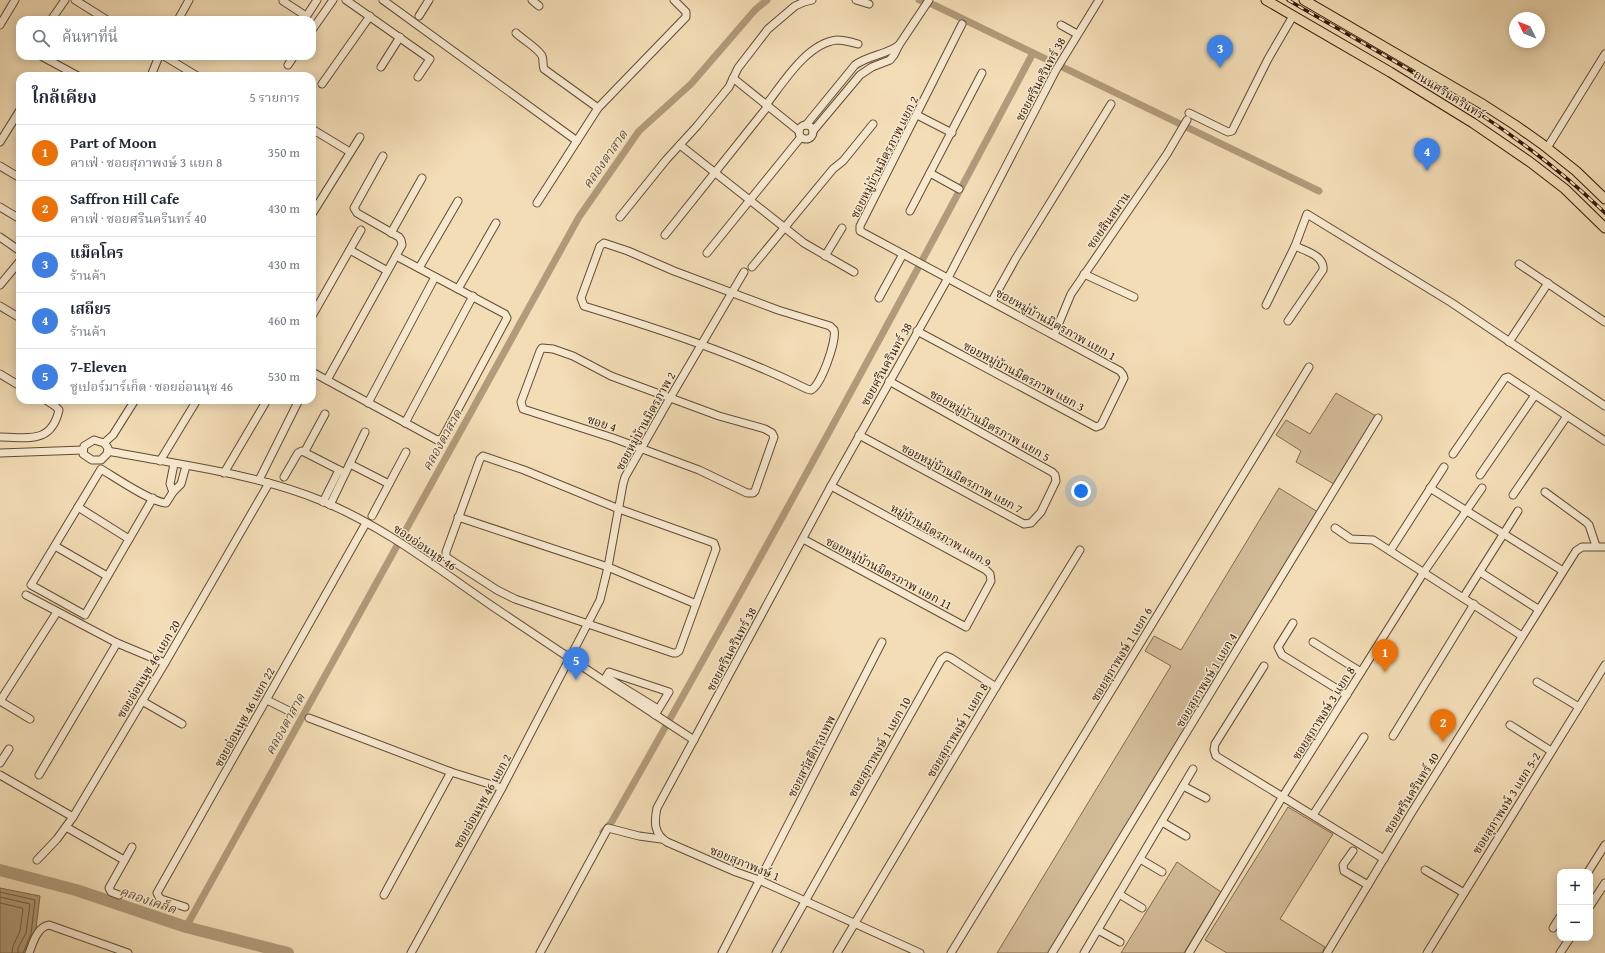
<!DOCTYPE html>
<html lang="th">
<head>
<meta charset="utf-8">
<style>
  body { margin:0; font-family:"Gentium Book Plus","Noto Serif Thai",serif; background:#f6f6f7; color:#1f2937 }
  .controls { position:absolute; right:12px; bottom:12px; display:grid; overflow:hidden; border-radius:8px; box-shadow:0 2px 10px #0003 }
  .controls button { width:36px; height:36px; display:grid; place-items:center; padding:0; border:0; border-bottom:1px solid #e0e1e3; background:#fff; color:#1f2937; font:20px sans-serif }
  .compass { position:absolute; left:1509px; top:12px; width:36px; height:36px; border-radius:50%; background:#fff; box-shadow:0 2px 10px #0003; rotate:313deg }
  .you { position:absolute; left:1081px; top:491px; width:14px; height:14px; margin:-10px; border:3px solid #fff; border-radius:50%; background:#1a73e8; box-shadow:0 0 0 6px #1a73e833 }
  .badge { display:grid; place-items:center; width:26px; height:26px; border-radius:50%; background:#8f2418; color:#fff; font-size:13px; font-weight:700 }
  .pin { position:absolute; translate:-50% -33px; filter:drop-shadow(0 1px 2px #0008) }
  .pin::after { content:''; position:absolute; top:21px; width:14px; height:12px; background:inherit; clip-path:polygon(0 0,100% 0,50% 100%) }
  .list { margin:0; padding:0; list-style:none }
  h2 { display:flex; justify-content:space-between; align-items:center; height:52px; margin:0; padding:0 16px; font-size:17px }
  h2 small { font-size:13px; font-weight:400; color:#747a83 }
  .list li { display:grid; grid-template-columns:26px 1fr auto; gap:12px; align-items:center; box-sizing:border-box; height:56px; padding:0 16px; border-top:1px solid #e0e1e3 }
  .list b { display:block; font-size:15px; white-space:nowrap }
  .list p { margin:0; font-size:13px; white-space:nowrap; color:#747a83 }
  .list em { font-size:13px; font-style:normal; color:#747a83 }
  .icon { flex:none; width:22px; height:22px; fill:none; stroke:currentColor; stroke-width:2; stroke-linecap:round; stroke-linejoin:round }
  .map { position:relative; flex:none; width:1605px; height:953px; overflow:hidden }
  .search { position:absolute; background:#fff; box-shadow:0 2px 10px #0003; left:16px; top:16px; width:300px; height:44px; display:flex; align-items:center; gap:10px; box-sizing:border-box; padding:0 14px; border-radius:12px; color:#747a83; font-size:15px }
  .panel { position:absolute; background:#fff; box-shadow:0 2px 10px #0003; left:16px; top:72px; width:300px; height:332px; border-radius:12px }
  .map>svg:first-child { display:block }
  .green { fill:#d2bc98; stroke:#826b4e }
  .water { fill:#b19b7a; stroke:#7e674b }
  .lines { fill:none; stroke-linecap:round; stroke-linejoin:round }
  .shore { stroke:#725a40; stroke-width:1 }
  .canal { stroke:#b19b7a; stroke-width:7 }
  .river { stroke:#b19b7a; stroke-width:12 }
  .minor-casing { stroke:#624b31; stroke-width:9 }
  .major-casing { stroke:#321a05; stroke-width:11 }
  .minor { stroke:#f7e9d0; stroke-width:7 }
  .major { stroke:#f3ddb6; stroke-width:9 }
  .rail-casing { stroke:#321a05; stroke-width:3.5 }
  .rail { stroke:#f7e9d0; stroke-width:2; stroke-dasharray:6; stroke-linecap:butt }
  .labels { text-anchor:middle; dominant-baseline:central; stroke-width:3; stroke-linejoin:round; paint-order:stroke }
  .street-label { font-size:12px; fill:#321a05; stroke:#f7e9d0 }
  .water-label { font-size:13px; font-style:italic; fill:#654e34; stroke:#f7e9d0 }
</style>
</head>
<body>
<div class="map">
<svg width="1605" height="953" viewBox="0 0 1605 953">
  <rect width="100%" height="100%" fill="#f3ddb6"/>
  <filter id="stains"><feTurbulence type="fractalNoise" baseFrequency=".005" numOctaves="4"/><feColorMatrix values="0 0 0 0 .2 0 0 0 0 .09 0 0 0 0 .02 0 0 0 .5 -.17"/></filter>
  <radialGradient id="worn" r=".72"><stop offset=".6" stop-color="#630" stop-opacity="0"/><stop offset="1" stop-color="#630" stop-opacity=".3"/></radialGradient>
  <g class="green">
    <path d="M1336 393 1376 416 1334 484 1296 462 1301 451 1276 435 1286 420 1310 434Z"/>
    <path d="M1279 488 1318 512 1049 953H997L1171 666 1145 651 1154 636 1181 650Z"/>
    <path d="M1288 807 1333 834 1280 919 1325 947 1322 953H1227L1205 940Z"/>
    <path d="M1177 862 1221 892 1184 953H1121Z"/>
  </g>
  <path class="water" d="M0 888 40 896 35 936 26 953H0Z"/>
  <g class="lines">
    <g class="shore">
      <path d="M0 892 35 900 31 934 23 953"/>
      <path d="M0 897 30 904 26 933 18 948V953"/>
      <path d="M0 903 22 908 23 909 20 931 13 946 12 953"/>
    </g>
    <g class="canal">
      <path d="M919 0 934 5 1319 191"/>
      <path d="M603 832 611 823C756 569 896 311 1033 53"/>
      <path d="M186 927 579 217 639 131 691 84 755 10 767 0"/>
    </g>
    <path class="river" d="M0 870 76 890 186 927 288 953"/>
    <defs>
      <g id="minor">
        <path d="M75 0 107 20"/>
        <path d="M346 0 430 59 418 77"/>
        <path d="M383 0 577 141"/>
        <path d="M532 0 539 6"/>
        <path d="M856 0 869 4"/>
        <path d="M283 1 306 16"/>
        <path d="M419 16 429 0"/>
        <path d="M51 20 65 0"/>
        <path d="M178 20 189 0"/>
        <path d="M304 20 317 0"/>
        <path d="M0 25 15 0"/>
        <path d="M1061 25 1077 34"/>
        <path d="M312 30 333 0"/>
        <path d="M516 33C522 39 539 49 542 56 544 61 542 64 544 69L598 108"/>
        <path d="M41 56 78 76"/>
        <path d="M164 56 197 76"/>
        <path d="M288 65 294 56"/>
        <path d="M381 67 400 37"/>
        <path d="M151 76 159 56"/>
        <path d="M733 78 799 131"/>
        <path d="M322 84 370 16"/>
        <path d="M766 105C783 83 807 43 837 40 844 40 851 42 858 44"/>
        <path d="M1189 113 1228 132 1232 131 1268 59 1293 16"/>
        <path d="M917 115 952 133"/>
        <circle cx="806" cy="132" r="7"/>
        <path d="M806 125 855 65C869 55 886 55 899 45"/>
        <path d="M312 129 350 152"/>
        <path d="M813 131 860 75 872 67 890 60 894 55 899 45 929 0"/>
        <path d="M0 142 20 110"/>
        <path d="M680 145 804 243 854 272"/>
        <path d="M1547 148 1605 54"/>
        <path d="M0 166 20 178"/>
        <path d="M930 173 959 189"/>
        <path d="M537 203 598 108 686 17V12L674 0"/>
        <path d="M0 207 20 219"/>
        <path d="M910 211 982 73"/>
        <path d="M312 214 360 137"/>
        <path d="M620 217 666 160 697 126 729 87 738 68 768 29 795 6 804 2 812 0"/>
        <path d="M391 233 422 178"/>
        <path d="M665 235 768 106"/>
        <path d="M0 237 20 251"/>
        <path d="M604 243 628 251 674 271 778 310 830 326 834 330C837 340 821 386 811 390L807 389C736 354 659 329 584 306L581 298 600 246Z"/>
        <path d="M350 250 384 269"/>
        <path d="M707 253 801 137"/>
        <path d="M825 256 842 228"/>
        <path d="M1519 264 1605 322"/>
        <path d="M752 267 833 169 843 161 873 124"/>
        <path d="M419 268 458 201"/>
        <path d="M1084 274 1134 297"/>
        <path d="M0 285 20 261"/>
        <path d="M458 289 496 223"/>
        <path d="M879 298 903 254"/>
        <path d="M992 301 1016 258 1111 104"/>
        <path d="M1266 305 1295 246"/>
        <path d="M0 306 20 318"/>
        <path d="M312 316 361 230"/>
        <path d="M1288 321 1323 270C1325 256 1306 251 1295 246L1307 214 1452 303 1605 406"/>
        <path d="M917 331 1096 427 1101 425 1124 378 1123 375 1120 371 860 231V226L962 24"/>
        <path d="M1054 335 1071 294 1167 154 1187 120"/>
        <path d="M1509 342 1548 283"/>
        <path d="M542 348 553 349 573 356 611 376 719 416 765 429 772 433 774 437 755 491 753 493H747L699 470 613 438 523 409 521 402 540 351Z"/>
        <path d="M312 372 437 440 442 439 507 318 505 314 396 256"/>
        <path d="M0 374 20 386"/>
        <path d="M327 380 402 245 401 240 399 237 357 213 354 208 383 156"/>
        <path d="M368 403 435 277"/>
        <path d="M405 423 473 296"/>
        <path d="M859 435 1024 524 1031 523 1041 512 1056 481 1055 475 1052 472 889 381"/>
        <path d="M0 437C27 437 51 445 59 410L55 406 46 400"/>
        <path d="M94 440 104 443 108 448 107 454 101 460H92L83 454 84 446Z"/>
        <path d="M104 443 113 435 135 400"/>
        <path d="M108 451C179 465 254 473 322 501 383 526 437 568 492 606 559 651 626 696 694 740"/>
        <path d="M305 451 325 414"/>
        <path d="M0 453 83 450"/>
        <path d="M1453 454 1505 378 1508 377 1605 441"/>
        <path d="M483 456 524 470 619 509 714 543 716 549 679 651 676 653H673L515 599 497 590 446 557V552L480 459Z"/>
        <path d="M160 461 197 400"/>
        <path d="M174 464 170 484 173 492 181 484 186 466"/>
        <path d="M350 464 389 484"/>
        <path d="M224 473 267 400"/>
        <path d="M1480 475 1535 395"/>
        <path d="M284 477 298 453 302 451 345 473"/>
        <path d="M259 480 299 400"/>
        <path d="M1430 488 1563 571"/>
        <path d="M1545 492 1586 522 1589 525 1596 546"/>
        <path d="M1513 495 1567 416"/>
        <path d="M153 498 85 615 31 585 101 469C116 478 151 502 166 503L173 492"/>
        <path d="M323 502 339 470"/>
        <path d="M330 505 365 432"/>
        <path d="M78 507 129 539"/>
        <path d="M372 516 406 452"/>
        <path d="M458 517 608 567 696 604"/>
        <path d="M1335 528 1351 539 1373 540 1522 636"/>
        <path d="M803 539 966 627 991 581 990 574 986 570 831 486"/>
        <path d="M55 546 107 576"/>
        <path d="M1390 551 1444 467"/>
        <path d="M1480 572 1538 609"/>
        <path d="M26 595 117 643 165 663"/>
        <path d="M1463 598 1518 511"/>
        <path d="M1293 623 1278 647 1282 655 1347 695"/>
        <path d="M1313 642 1361 672"/>
        <path d="M1264 666 1215 744 1214 750 1216 756 1384 859"/>
        <path d="M1537 682 1579 707"/>
        <path d="M267 700 293 713"/>
        <path d="M0 701 57 612"/>
        <path d="M0 701 30 719"/>
        <path d="M142 701 182 724"/>
        <path d="M655 715 669 692 609 672 606 677 658 709"/>
        <path d="M309 718 451 772 502 788"/>
        <path d="M1510 725 1551 751"/>
        <path d="M1393 736 1474 604"/>
        <path d="M0 763 9 749"/>
        <path d="M0 775 73 817"/>
        <path d="M39 775 117 643"/>
        <path d="M1183 786 1206 798"/>
        <path d="M1313 815 1364 737"/>
        <path d="M1162 822 1186 836"/>
        <path d="M66 827 124 860"/>
        <path d="M1353 851 1343 865 1344 871 1368 885"/>
        <path d="M1140 859 1162 872"/>
        <path d="M37 860 57 839 73 817 165 663 269 483"/>
        <path d="M1425 870 1464 893"/>
        <path d="M1588 872 1605 845"/>
        <path d="M1119 894 1142 908"/>
        <path d="M119 895 111 892 109 888 132 847"/>
        <path d="M384 895 451 772"/>
        <path d="M1590 906 1605 883"/>
        <path d="M185 907 161 899 159 897 157 893 366 523"/>
        <path d="M1553 928 1560 917"/>
        <path d="M1098 930 1120 942"/>
        <path d="M29 953C33 943 37 927 49 925L128 953"/>
        <path d="M411 953 502 788 600 600 608 567 623 484 625 477 670 398 744 272"/>
        <path d="M540 953 608 828 639 836 661 839"/>
        <path d="M722 953 882 642"/>
        <path d="M776 953 941 660 946 656 951 658 996 687"/>
        <path d="M837 953 996 687 1080 550"/>
        <path d="M920 953 759 880 736 872 667 842C654 834 654 822 657 808L831 486 948 278 1056 70 1099 0"/>
        <path d="M951 953 1309 367"/>
        <path d="M1052 953 1378 418"/>
        <path d="M1084 953 1193 769"/>
        <path d="M1189 953 1283 796 1424 572 1482 488"/>
        <path d="M1327 953 1412 812 1576 551 1582 547H1605"/>
        <path d="M1427 953 1605 665"/>
        <path d="M1560 953 1570 938"/>
      </g>
      <g id="major">
        <path d="M1266 0 1390 72 1473 123 1530 162 1565 189 1605 228"/>
        <path d="M1304 0 1484 105 1515 125 1542 144 1576 171 1605 199"/>
      </g>
    </defs>
    <use href="#minor" class="minor-casing"/>
    <use href="#major" class="major-casing"/>
    <use href="#minor" class="minor"/>
    <use href="#major" class="major"/>
    <defs>
      <path id="rail" d="M1288 0C1398 64 1513 123 1605 213"/>
    </defs>
    <use href="#rail" class="rail-casing"/>
    <use href="#rail" class="rail"/>
  </g>
  <g class="labels">
    <g class="street-label">
      <text transform="translate(1040 79) rotate(-62)">ซอยศรีนครินทร์ 38</text>
      <text transform="translate(1449 94) rotate(32)">ถนนศรีนครินทร์</text>
      <text transform="translate(884 157) rotate(-63)">ซอยหมู่บ้านมิตรภาพ แยก 2</text>
      <text transform="translate(1108 220) rotate(-55)">ซอยสินสมาน</text>
      <text transform="translate(1056 324) rotate(29)">ซอยหมู่บ้านมิตรภาพ แยก 1</text>
      <text transform="translate(886 364) rotate(-61)">ซอยศรีนครินทร์ 38</text>
      <text transform="translate(1024 376) rotate(28)">ซอยหมู่บ้านมิตรภาพ แยก 3</text>
      <text transform="translate(645 421) rotate(-61)">ซอยหมู่บ้านมิตรภาพ 2</text>
      <text transform="translate(602 423) rotate(18)">ซอย 4</text>
      <text transform="translate(990 425) rotate(29)">ซอยหมู่บ้านมิตรภาพ แยก 5</text>
      <text transform="translate(962 478) rotate(28)">ซอยหมู่บ้านมิตรภาพ แยก 7</text>
      <text transform="translate(941 535) rotate(30)">หมู่บ้านมิตรภาพ แยก 9</text>
      <text transform="translate(425 547) rotate(34)">ซอยอ่อนนุช 46</text>
      <text transform="translate(889 573) rotate(28)">ซอยหมู่บ้านมิตรภาพ แยก 11</text>
      <text transform="translate(731 649) rotate(-62)">ซอยศรีนครินทร์ 38</text>
      <text transform="translate(1121 654) rotate(-59)">ซอยสุภาพงษ์ 1 แยก 6</text>
      <text transform="translate(148 669) rotate(-59)">ซอยอ่อนนุช 46 แยก 20</text>
      <text transform="translate(1206 680) rotate(-59)">ซอยสุภาพงษ์ 1 แยก 4</text>
      <text transform="translate(1323 713) rotate(-58)">ซอยสุภาพงษ์ 3 แยก 8</text>
      <text transform="translate(244 717) rotate(-61)">ซอยอ่อนนุช 46 แยก 22</text>
      <text transform="translate(957 730) rotate(-59)">ซอยสุภาพงษ์ 1 แยก 8</text>
      <text transform="translate(879 747) rotate(-60)">ซอยสุภาพงษ์ 1 แยก 10</text>
      <text transform="translate(811 756) rotate(-63)">ซอยสวัสดีกรุงเทพ</text>
      <text transform="translate(1411 793) rotate(-58)">ซอยศรีนครินทร์ 40</text>
      <text transform="translate(482 801) rotate(-61)">ซอยอ่อนนุช 46 แยก 2</text>
      <text transform="translate(1506 803) rotate(-58)">ซอยสุภาพงษ์ 3 แยก 5-2</text>
      <text transform="translate(745 863) rotate(22)">ซอยสุภาพงษ์ 1</text>
    </g>
    <g class="water-label">
      <text transform="translate(605 159) rotate(-55)">คลองตาสาด</text>
      <text transform="translate(442 440) rotate(-61)">คลองตาสาด</text>
      <text transform="translate(285 724) rotate(-61)">คลองตาสาด</text>
      <text transform="translate(148 900) rotate(19)">คลองเคล็ด</text>
    </g>
  </g>
  <rect width="100%" height="100%" filter="url(#stains)"/>
  <rect width="100%" height="100%" fill="url(#worn)"/>
</svg>
<div class="controls">
<button>+</button>
<button>−</button>
</div>
<svg class="compass" viewBox="-18 -18 36 36"><path d="M0-13l5 13h-10z" fill="#e53935"/><path d="M0 13l5-13h-10z" fill="#747a83"/></svg>
<div class="you"></div>
<div class="pin badge" style="left:1385px;top:672px;background:#e8710a">1</div>
<div class="pin badge" style="left:1443px;top:742px;background:#e8710a">2</div>
<div class="pin badge" style="left:1220px;top:68px;background:#3f7fe0">3</div>
<div class="pin badge" style="left:1427px;top:171px;background:#3f7fe0">4</div>
<div class="pin badge" style="left:576px;top:680px;background:#3f7fe0">5</div>
<div class="search"><svg class="icon" aria-label="search" viewBox="0 0 24 24"><circle cx="10" cy="10" r="6"/><path d="M15 15l6 6"/></svg>ค้นหาที่นี่</div>
<section class="panel">
<h2>ใกล้เคียง<small>5 รายการ</small></h2>
<ul class="list">
<li><span class="badge" style="background:#e8710a">1</span><div><b>Part of Moon</b><p>คาเฟ่ · ซอยสุภาพงษ์ 3 แยก 8</p></div><em>350 m</em></li>
<li><span class="badge" style="background:#e8710a">2</span><div><b>Saffron Hill Cafe</b><p>คาเฟ่ · ซอยศรีนครินทร์ 40</p></div><em>430 m</em></li>
<li><span class="badge" style="background:#3f7fe0">3</span><div><b>แม็คโคร</b><p>ร้านค้า</p></div><em>430 m</em></li>
<li><span class="badge" style="background:#3f7fe0">4</span><div><b>เสถียร</b><p>ร้านค้า</p></div><em>460 m</em></li>
<li><span class="badge" style="background:#3f7fe0">5</span><div><b>7-Eleven</b><p>ซูเปอร์มาร์เก็ต · ซอยอ่อนนุช 46</p></div><em>530 m</em></li>
</ul>
</section>
</div>
</body>
</html>
